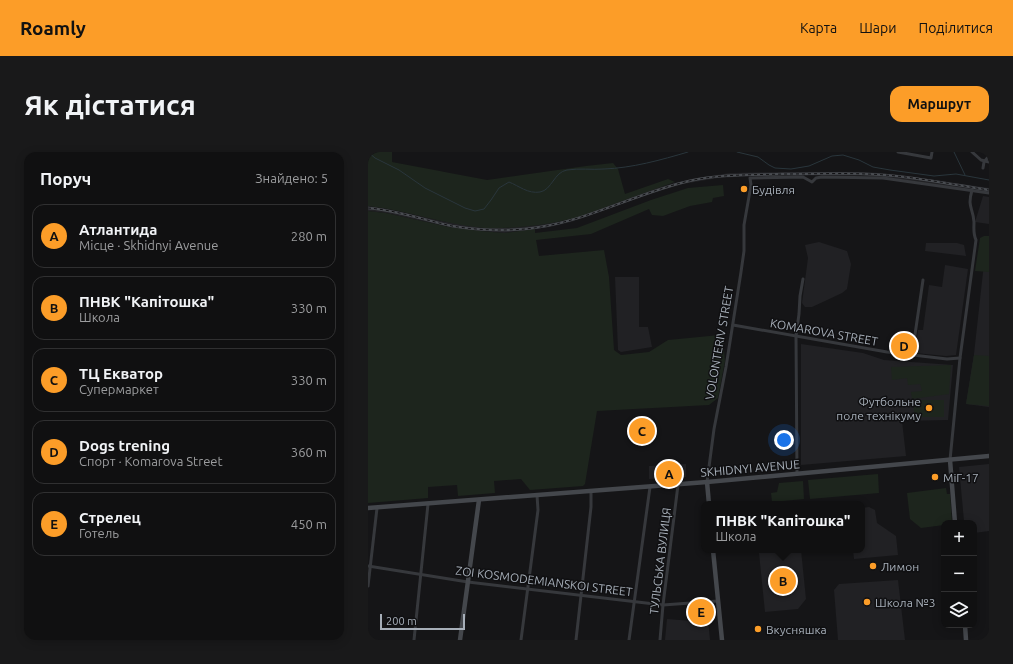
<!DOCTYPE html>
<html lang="uk">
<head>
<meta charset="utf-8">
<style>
  body { margin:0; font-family:Ubuntu,sans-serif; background:#19191a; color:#f1f3f6 }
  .controls { position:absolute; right:12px; bottom:12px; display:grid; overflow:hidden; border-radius:8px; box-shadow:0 2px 10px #0003 }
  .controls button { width:36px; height:36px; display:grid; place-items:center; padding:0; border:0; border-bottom:1px solid #303031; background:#101011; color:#f1f3f6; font:20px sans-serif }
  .scale { position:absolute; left:12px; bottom:10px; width:85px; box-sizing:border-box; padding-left:4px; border:2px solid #a6aeb8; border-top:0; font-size:11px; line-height:14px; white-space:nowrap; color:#a6aeb8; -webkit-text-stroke:3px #101012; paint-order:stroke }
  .you { position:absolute; left:416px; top:288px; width:14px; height:14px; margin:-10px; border:3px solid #fff; border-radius:50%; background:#1a73e8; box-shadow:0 0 0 6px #1a73e833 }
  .badge { display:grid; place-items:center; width:26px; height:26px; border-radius:50%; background:#fc9d28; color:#111; font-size:13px; font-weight:700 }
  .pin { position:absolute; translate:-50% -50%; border:2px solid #fff; box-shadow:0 1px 4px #0006 }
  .popup { position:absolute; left:333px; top:349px; width:164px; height:52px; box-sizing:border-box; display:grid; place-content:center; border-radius:8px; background:#101011; filter:drop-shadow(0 1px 3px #0005); font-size:13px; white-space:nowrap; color:#9c9d9f }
  .popup b { font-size:15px; color:#f1f3f6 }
  .popup::after { content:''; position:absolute; left:50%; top:100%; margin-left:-8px; border:8px solid transparent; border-top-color:#101011 }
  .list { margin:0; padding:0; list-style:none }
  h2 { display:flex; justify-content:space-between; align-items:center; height:52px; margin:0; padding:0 16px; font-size:17px }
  h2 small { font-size:13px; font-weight:400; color:#9c9d9f }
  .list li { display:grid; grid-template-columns:26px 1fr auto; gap:12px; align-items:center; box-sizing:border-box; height:64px; margin:0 8px 8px; padding:0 8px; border:1px solid #303031; border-radius:12px }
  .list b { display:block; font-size:15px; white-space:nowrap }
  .list p { margin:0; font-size:13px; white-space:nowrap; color:#9c9d9f }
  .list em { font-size:13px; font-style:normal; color:#9c9d9f }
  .icon { flex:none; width:22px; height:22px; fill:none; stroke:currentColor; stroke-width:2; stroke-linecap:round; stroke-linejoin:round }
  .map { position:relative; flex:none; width:621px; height:488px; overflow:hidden; border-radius:12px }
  header { display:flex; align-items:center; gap:24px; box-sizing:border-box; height:56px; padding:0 20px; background:#fc9d28; color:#111 }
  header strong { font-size:19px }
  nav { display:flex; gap:22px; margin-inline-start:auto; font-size:14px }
  .intro { display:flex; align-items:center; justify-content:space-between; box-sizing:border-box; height:96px; padding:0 24px }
  h1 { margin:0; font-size:28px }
  .button { padding:10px 18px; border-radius:12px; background:#fc9d28; color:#111; font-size:14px; font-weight:700 }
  main { display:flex; gap:24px; padding:0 24px }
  aside { flex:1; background:#101011; border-radius:12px; box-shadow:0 2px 10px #0003 }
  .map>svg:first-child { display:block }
  .built { fill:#212124 }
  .green { fill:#1d251d }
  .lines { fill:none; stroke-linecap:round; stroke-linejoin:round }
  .stream { stroke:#2a363c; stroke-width:1 }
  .street { stroke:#36383c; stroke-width:3 }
  .secondary { stroke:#44474c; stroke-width:4.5 }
  .rail-casing { stroke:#494c51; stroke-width:2.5 }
  .rail { stroke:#101012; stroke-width:1; stroke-dasharray:3; stroke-linecap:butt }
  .poi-dot { fill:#fc9d28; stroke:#101012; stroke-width:1.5 }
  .labels { text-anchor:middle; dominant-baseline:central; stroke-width:3; stroke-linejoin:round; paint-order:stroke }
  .poi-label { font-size:12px; fill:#a6aeb8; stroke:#101012; text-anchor:start }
  .street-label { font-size:12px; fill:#a6aeb8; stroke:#101012 }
</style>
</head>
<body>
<header>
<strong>Roamly</strong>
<nav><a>Карта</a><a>Шари</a><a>Поділитися</a></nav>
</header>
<div class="intro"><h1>Як дістатися</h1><a class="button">Маршрут</a></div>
<main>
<aside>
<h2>Поруч<small>Знайдено: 5</small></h2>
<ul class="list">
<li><span class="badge">A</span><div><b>Атлантида</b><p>Місце · Skhidnyi Avenue</p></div><em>280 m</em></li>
<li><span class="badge">B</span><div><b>ПНВК &quot;Капітошка&quot;</b><p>Школа</p></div><em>330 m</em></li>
<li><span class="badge">C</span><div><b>ТЦ Екватор</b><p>Супермаркет</p></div><em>330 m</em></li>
<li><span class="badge">D</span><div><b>Dogs trening</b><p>Спорт · Komarova Street</p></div><em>360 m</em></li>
<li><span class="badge">E</span><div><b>Стрелец</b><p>Готель</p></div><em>450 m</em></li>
</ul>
</aside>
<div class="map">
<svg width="621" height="488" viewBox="0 0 621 488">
  <rect width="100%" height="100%" fill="#151517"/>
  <g class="built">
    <path d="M413 20H499L533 23 621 36V41L516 25 499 24 404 23 350 26 315 32 294 38 203 70 182 75 136 81 113 79 81 75 18 61 0 59V54L15 56 74 69 117 76H138L171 73 199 68 284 37 323 27 362 21Z"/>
    <path d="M615 44 621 45V72L607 70Z"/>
    <path d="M619 84H621V255L598 252 606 202Z"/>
    <path d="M451 90 479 99 483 112 479 137 474 141 457 149 444 155H437L434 151 440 106 437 93Z"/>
    <path d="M558 91H589L596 93 598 104 557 99Z"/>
    <path d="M577 113 600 117 588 203 578 204 547 201 550 178H555L561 133 574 135Z"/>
    <path d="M247 125H271V175H280L284 195 253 200 250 198Z"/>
    <path d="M433 192 495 201 516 208 585 213 580 268 534 269 538 304 433 313Z"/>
    <path d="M318 312V325L281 327V314Z"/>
    <path d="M621 312V379L606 381V371H596V369L591 315Z"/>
    <path d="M501 355 507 358 509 371 528 384 530 403 486 407 485 398H494V356Z"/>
    <path d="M420 398H433L438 447 430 457 397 460 391 401Z"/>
    <path d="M530 428 537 488H470L466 438 471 432Z"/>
    <path d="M299 467 324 469 340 468 342 488H297Z"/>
  </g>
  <g class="green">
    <path d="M0 0H24V10L119 28 218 14 245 11 250 17 257 42 300 27 307 30C280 39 254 49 227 59 217 62 208 66 198 68 172 74 143 77 116 76 77 73 39 58 0 54Z"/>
    <path d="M355 33 356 44 345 46 344 50 322 54 295 64 284 63 281 57 223 82 168 88 171 104 236 98 241 125 246 198 253 203 281 200 300 188 352 183 355 184 357 209 350 246 341 253 229 259 217 332 215 334 162 338 153 327 126 329 127 341 90 344 89 333 60 335V346L0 351V59L18 61 81 75 113 79 136 81 167 77V81L209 76 283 48 320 36Z"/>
    <path d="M616 84H621V120L607 119 612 86Z"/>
    <path d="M606 203 621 204V254L598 252Z"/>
    <path d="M583 213 581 242 544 247 543 240 554 239 552 232 540 233 539 226 524 228 523 215Z"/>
    <rect x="546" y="248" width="30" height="17"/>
    <path d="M510 322 511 341 442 347 440 328Z"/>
    <path d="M435 329 436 347 404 350 403 341 409 340 411 331Z"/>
    <path d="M578 336 579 342H582L584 371H576V373L553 376 542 367 539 341Z"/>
  </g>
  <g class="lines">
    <g class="stream">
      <path d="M0 0 7 6 31 18 57 36 97 56 107 59 116 57 123 48 131 36 141 30C151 34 160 42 172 40 184 38 186 20 199 18 211 16 224 18 236 17 264 16 293 8 320 0"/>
      <path d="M369 0 390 5 401 13 407 16 423 17 441 14 464 4 475 3 491 8 505 15 522 18 566 24 588 22 621 28"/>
      <path d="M586 0 597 23"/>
    </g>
    <g class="street">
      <path d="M530 0 563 6 564 0"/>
      <path d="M604 0 613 8 621 10"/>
      <path d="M615 16 616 10 621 4"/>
      <path d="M365 173 519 200 579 207 592 206"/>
      <path d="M544 203 555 128"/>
      <path d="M582 308 592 206 608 88C605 82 606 77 606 70 605 55 599 56 604 38"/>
      <path d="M429 322 428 184 431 162 432 144 435 127"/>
      <path d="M339 330 346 277 358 215 373 120 376 99V73L383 33 382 26 435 25 444 30 448 26 454 25 515 26 621 41"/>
      <path d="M0 414 100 430 295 453 350 449"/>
      <path d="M0 434 9 356"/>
      <path d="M46 488 60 352"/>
      <path d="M153 488 170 358 169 343"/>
      <path d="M208 488 223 355V339"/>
      <path d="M261 488 282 335"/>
      <path d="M292 488 295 453 310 333"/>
    </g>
    <g class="secondary">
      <path d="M582 308 587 371"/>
      <path d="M339 330 341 352"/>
      <path d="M0 356 339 330 621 304"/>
      <path d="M345 398 354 488"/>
      <path d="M597 473 598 488"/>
      <path d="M92 488 111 348"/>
    </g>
    <defs>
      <path id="rail" d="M0 56C28 58 56 68 84 74 107 78 133 79 157 77 214 72 265 42 321 29 352 22 384 23 416 22 443 22 471 21 498 22 539 23 581 32 621 38"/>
    </defs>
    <use href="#rail" class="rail-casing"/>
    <use href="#rail" class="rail"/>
  </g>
  <g class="poi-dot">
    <circle cx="376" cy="37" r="4"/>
    <circle cx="561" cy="256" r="4"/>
    <circle cx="567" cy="325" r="4"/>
    <circle cx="505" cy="414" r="4"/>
    <circle cx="499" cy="450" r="4"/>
    <circle cx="390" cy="477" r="4"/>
  </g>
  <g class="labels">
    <g class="poi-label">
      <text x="384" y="37">Будівля</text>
      <text x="553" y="249" text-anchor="end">Футбольне<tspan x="553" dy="14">поле технікуму</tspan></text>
      <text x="575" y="325">МіГ-17</text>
      <text x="513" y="414">Лимон</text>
      <text x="507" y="450">Школа №3</text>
      <text x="398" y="477">Вкусняшка</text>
    </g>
    <g class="street-label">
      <text transform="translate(456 180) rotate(10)">KOMAROVA STREET</text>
      <text transform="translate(351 191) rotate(-80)">VOLONTERIV STREET</text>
      <text transform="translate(382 316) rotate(-5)">SKHIDNYI AVENUE</text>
      <text transform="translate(292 409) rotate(-83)">ТУЛЬСЬКА ВУЛИЦЯ</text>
      <text transform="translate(176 429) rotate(7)">ZOI KOSMODEMIANSKOI STREET</text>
    </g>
  </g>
</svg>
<div class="controls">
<button>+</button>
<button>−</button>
<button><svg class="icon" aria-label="layers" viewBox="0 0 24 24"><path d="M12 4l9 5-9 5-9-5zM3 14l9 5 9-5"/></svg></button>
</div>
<div class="scale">200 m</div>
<div class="you"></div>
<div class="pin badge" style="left:301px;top:322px">A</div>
<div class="pin badge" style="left:415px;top:429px">B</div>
<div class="popup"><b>ПНВК &quot;Капітошка&quot;</b>Школа</div>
<div class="pin badge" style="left:274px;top:279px">C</div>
<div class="pin badge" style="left:536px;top:194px">D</div>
<div class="pin badge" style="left:333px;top:460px">E</div>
</div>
</main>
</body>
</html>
